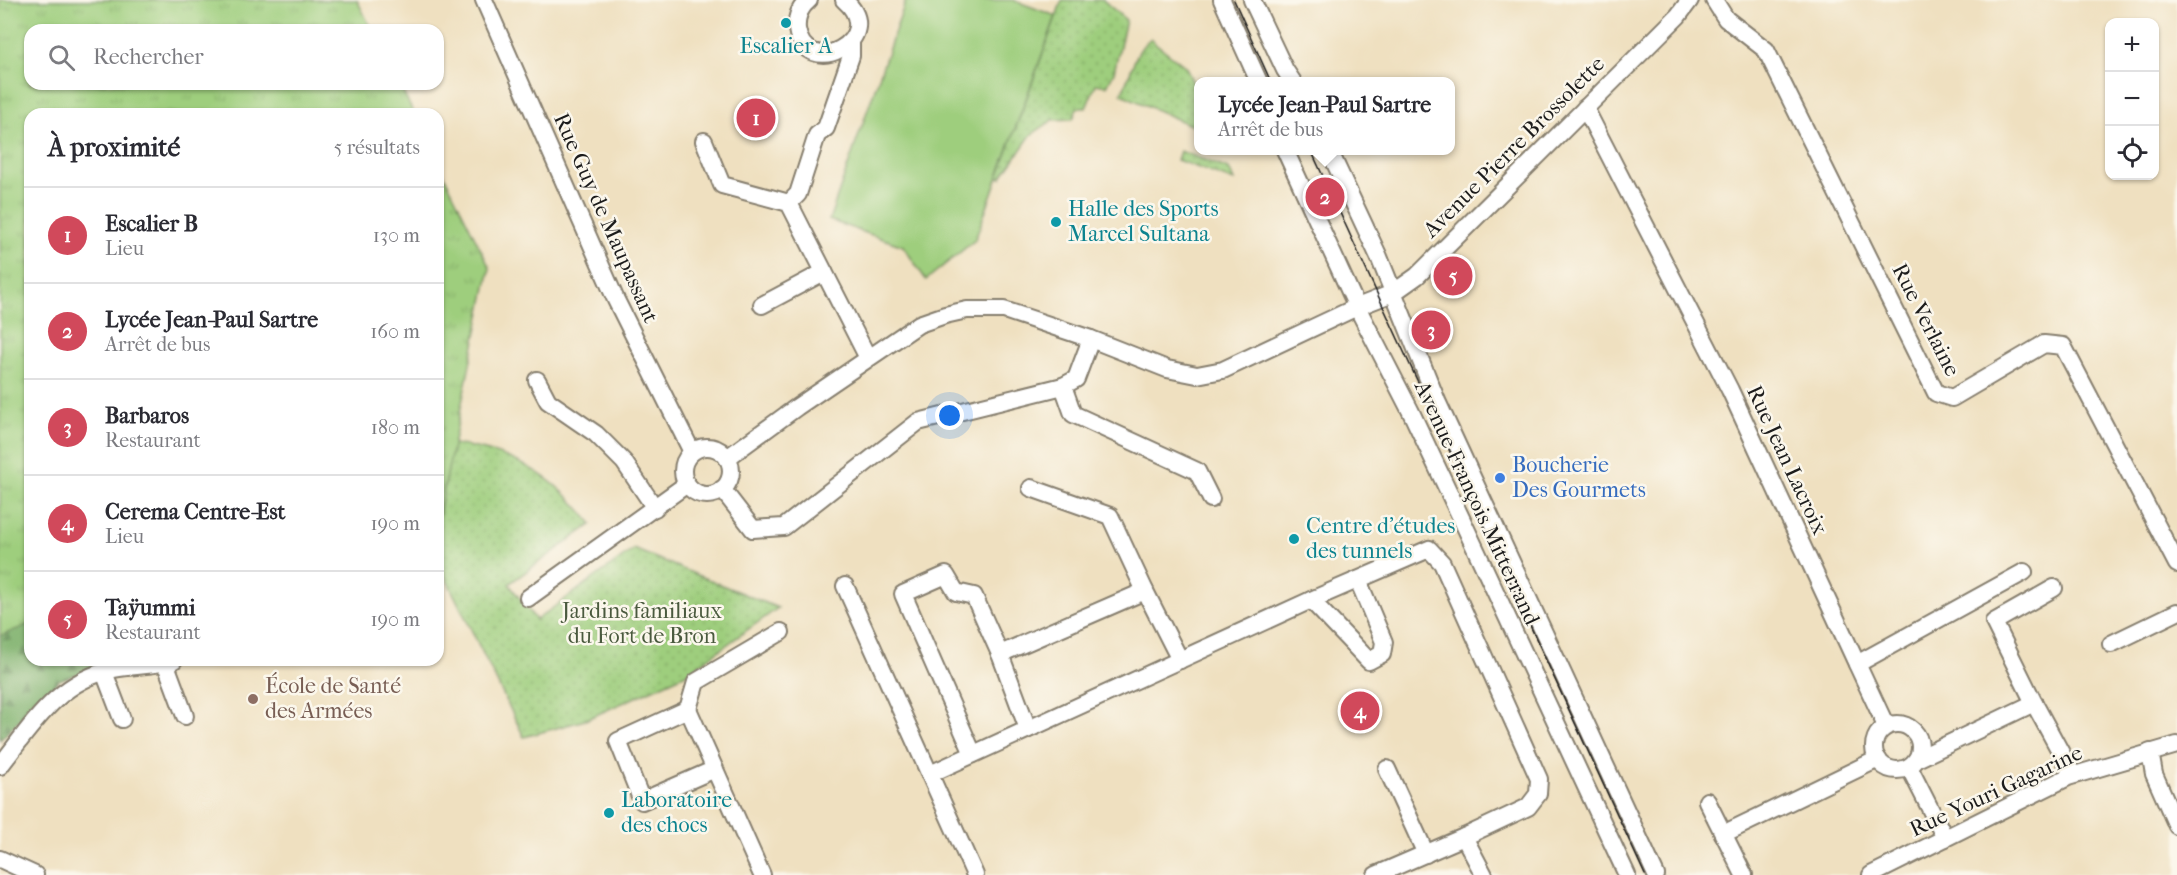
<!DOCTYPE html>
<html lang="fr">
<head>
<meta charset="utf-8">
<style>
  body { margin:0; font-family:"IM FELL French Canon",serif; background:#f2f2f3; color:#2b2b33 }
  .controls { position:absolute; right:18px; top:18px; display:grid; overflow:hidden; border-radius:12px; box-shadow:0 2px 4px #0004 }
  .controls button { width:54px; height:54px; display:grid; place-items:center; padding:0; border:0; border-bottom:2px solid #e1e1e2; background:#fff; color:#2b2b33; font:30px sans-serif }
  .you { position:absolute; left:950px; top:416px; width:21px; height:21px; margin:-15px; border:4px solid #fff; border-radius:50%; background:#1a73e8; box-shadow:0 0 0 9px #1a73e833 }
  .badge { display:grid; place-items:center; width:39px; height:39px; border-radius:50%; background:#d1495b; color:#fff; font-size:20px; font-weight:700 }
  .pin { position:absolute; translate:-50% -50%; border:3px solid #fff; box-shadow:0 2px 6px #0006 }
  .popup { position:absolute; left:1194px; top:77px; width:261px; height:78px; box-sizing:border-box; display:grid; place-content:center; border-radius:12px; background:#fff; filter:drop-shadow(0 2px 4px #0005); font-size:20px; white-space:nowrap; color:#7c7c81 }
  .popup b { font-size:22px; color:#2b2b33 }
  .popup::after { content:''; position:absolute; left:50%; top:100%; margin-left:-12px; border:12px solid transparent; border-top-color:#fff }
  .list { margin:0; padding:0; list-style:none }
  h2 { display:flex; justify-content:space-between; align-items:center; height:78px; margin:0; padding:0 24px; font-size:26px }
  h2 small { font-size:20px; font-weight:400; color:#7c7c81 }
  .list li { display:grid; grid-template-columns:39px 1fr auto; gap:18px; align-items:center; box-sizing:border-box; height:96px; padding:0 24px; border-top:2px solid #e1e1e2 }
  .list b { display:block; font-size:22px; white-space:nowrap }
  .list p { margin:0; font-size:20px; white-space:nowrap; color:#7c7c81 }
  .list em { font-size:20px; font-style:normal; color:#7c7c81 }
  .icon { flex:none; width:33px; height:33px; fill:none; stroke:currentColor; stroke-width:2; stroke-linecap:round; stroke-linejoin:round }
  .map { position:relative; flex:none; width:2177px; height:875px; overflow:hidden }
  .search { position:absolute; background:#fff; box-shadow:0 2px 4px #0004; left:24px; top:24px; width:420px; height:66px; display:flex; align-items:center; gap:15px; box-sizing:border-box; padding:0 21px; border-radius:18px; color:#7c7c81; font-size:22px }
  .panel { position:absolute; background:#fff; box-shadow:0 2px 4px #0004; left:24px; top:108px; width:420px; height:558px; border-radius:18px }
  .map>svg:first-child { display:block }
  .grass { fill:url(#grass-dots); stroke:#5d754c; stroke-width:1.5 }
  .forest { fill:url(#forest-firs); stroke:#4d6644; stroke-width:1.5 }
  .park { fill:url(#park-tufts); stroke:#5d754c; stroke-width:1.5 }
  .pitch { fill:#9ece7d; stroke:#5d754c; stroke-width:1.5 }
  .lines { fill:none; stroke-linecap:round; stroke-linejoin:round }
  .minor-casing { stroke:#867e6e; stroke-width:20 }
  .minor { stroke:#fff; stroke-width:16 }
  .tram { stroke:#1c1c1c; stroke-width:1.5 }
  .culture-dot { fill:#0f9aa8; stroke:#fbf7ec; stroke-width:2 }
  .shop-dot { fill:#3f7fe0; stroke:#fbf7ec; stroke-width:2 }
  .education-dot { fill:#8d6e63; stroke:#fbf7ec; stroke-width:2 }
  .labels { text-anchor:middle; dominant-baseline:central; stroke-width:5; stroke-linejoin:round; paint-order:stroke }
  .culture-label { font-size:22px; fill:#0d838f; stroke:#fbf7ec; text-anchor:start }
  .street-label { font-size:22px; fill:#1c1c1c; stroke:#fbf7ec }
  .shop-label { font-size:22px; fill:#366cbe; stroke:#fbf7ec; text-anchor:start }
  .park-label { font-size:22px; fill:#4a5a3e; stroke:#fbf7ec }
  .education-label { font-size:22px; fill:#785e54; stroke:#fbf7ec; text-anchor:start }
</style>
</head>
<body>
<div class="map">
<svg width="2177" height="875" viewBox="0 0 2177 875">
  <defs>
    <pattern id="grass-dots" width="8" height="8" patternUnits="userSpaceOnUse" patternTransform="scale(1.5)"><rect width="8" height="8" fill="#9ece7d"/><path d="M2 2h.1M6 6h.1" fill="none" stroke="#88b06b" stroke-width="1.8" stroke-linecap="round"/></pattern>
    <pattern id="forest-firs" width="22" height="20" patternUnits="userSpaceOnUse" patternTransform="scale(1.5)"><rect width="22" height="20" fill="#7eb16c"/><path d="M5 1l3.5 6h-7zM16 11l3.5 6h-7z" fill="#668f58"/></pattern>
    <pattern id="park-tufts" width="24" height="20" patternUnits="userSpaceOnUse" patternTransform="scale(1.5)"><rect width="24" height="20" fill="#9ece7d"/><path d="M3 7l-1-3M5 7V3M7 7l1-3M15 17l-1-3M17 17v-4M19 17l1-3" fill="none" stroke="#88b06b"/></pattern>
  </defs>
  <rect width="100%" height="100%" fill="#fbf7ec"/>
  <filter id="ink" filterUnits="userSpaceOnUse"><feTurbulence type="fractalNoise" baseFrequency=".0167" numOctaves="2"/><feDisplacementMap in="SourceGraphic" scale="12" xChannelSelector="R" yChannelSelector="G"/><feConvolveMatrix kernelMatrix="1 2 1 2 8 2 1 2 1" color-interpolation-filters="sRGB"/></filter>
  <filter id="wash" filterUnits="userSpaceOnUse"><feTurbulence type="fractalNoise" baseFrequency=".008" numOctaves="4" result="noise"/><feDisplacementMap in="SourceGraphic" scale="24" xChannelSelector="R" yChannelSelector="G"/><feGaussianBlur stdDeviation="1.35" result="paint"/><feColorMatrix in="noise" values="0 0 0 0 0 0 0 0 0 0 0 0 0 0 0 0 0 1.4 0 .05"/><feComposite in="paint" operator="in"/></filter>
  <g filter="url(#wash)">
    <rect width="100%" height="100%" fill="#efe0c0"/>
    <g class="grass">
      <path d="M1062 0H1103L1126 20 1114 72 1107 86 1096 84 1086 108H1077L1073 119 1053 120 1031 135 1001 178 998 177Z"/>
      <path d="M1150 39 1186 67 1199 97V129L1121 94C1131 77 1133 51 1150 39Z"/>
      <path d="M1180 151 1229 169 1234 181 1177 160Z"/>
      <path d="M452 444C513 451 555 476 592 524L509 584 536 620 634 549 778 608 686 674 585 720 524 737 438 562V518Z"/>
    </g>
    <path class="forest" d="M30 537V660H121L59 680 0 740V548Z"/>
    <g class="park">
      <path d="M0 0H357L372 30H30V84H399L414 114H30V624L0 636Z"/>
      <path d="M438 163 490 268 438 518Z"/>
    </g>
    <path class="pitch" d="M906 0H1013L1056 16 975 240 926 280 903 246 829 220Z"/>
  </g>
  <g filter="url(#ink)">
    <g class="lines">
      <defs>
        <g id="minor">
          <path d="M484 0 616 300 692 452"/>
          <path d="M809 0C800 7 796 17 797 29 805 82 889 39 844 0"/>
          <path d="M1222 0 1259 82"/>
          <path d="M1252 0 1285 70 1293 82"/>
          <path d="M1714 0 1726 19 1766 50 1936 393 1952 398 2044 344 2063 346 2177 564"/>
          <path d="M1585 108 1730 390 1857 664 2024 572"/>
          <path d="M704 141 722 185 789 203 868 358"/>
          <path d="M1285 150 1357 307 1410 410 1462 520 1627 875"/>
          <path d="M1329 150 1379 257 1437 401 1656 875"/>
          <path d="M789 203 798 194 817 135 826 128 851 56V42"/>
          <path d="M762 305 824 272"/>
          <path d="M537 380 548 401 596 434 624 462 655 508"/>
          <path d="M1063 386 1073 414 1197 471 1211 499"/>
          <circle cx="707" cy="471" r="24"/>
          <path d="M727 458 797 407 919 324 945 315 967 310H1004L1091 339 1167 369 1197 375 1223 370 1357 307 1393 293 1417 276 1678 16 1690 0"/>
          <path d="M1031 488 1110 516 1145 591"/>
          <path d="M722 489 753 529 784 527 918 422 1063 386 1076 379 1091 339"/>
          <path d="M845 586 975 875"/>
          <path d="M2054 588 1994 622 2034 703 2073 775"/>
          <path d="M528 598 687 484"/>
          <path d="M1311 600 1369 661 1382 654 1384 642 1358 580"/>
          <path d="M2111 644 2177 612"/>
          <path d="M165 662 185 716"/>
          <path d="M1857 664 1886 726"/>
          <path d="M104 672 122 719"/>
          <path d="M688 709 696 682 781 632"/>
          <circle cx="1897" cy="747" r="23"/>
          <path d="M1028 729 1000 654 1145 591 1180 660"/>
          <path d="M2150 752 2154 774 2177 826"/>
          <path d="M973 754 903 594 946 575 956 592 974 596 1000 654"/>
          <path d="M1917 759 2034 703"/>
          <path d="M0 766C33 724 58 681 114 669 134 665 155 666 174 660"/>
          <path d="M1909 767 1945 838"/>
          <path d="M715 769 642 801 618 741 688 709 762 875"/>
          <path d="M1387 769 1426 854"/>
          <path d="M930 774 1311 600 1429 549 1442 563 1539 779 1538 794 1528 807 1464 837"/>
          <path d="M1707 801 1744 875"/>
          <path d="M1723 834 1878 759"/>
          <path d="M0 859 35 875"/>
          <path d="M1376 875 1464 837 1484 875"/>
          <path d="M1871 875 2068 777 2177 745"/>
        </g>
      </defs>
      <use href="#minor" class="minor-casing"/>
      <use href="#minor" class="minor"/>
      <g class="tram">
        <path d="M1234 0 1271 82"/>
        <path d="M1311 150 1645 875"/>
      </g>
    </g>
  </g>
  <g class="culture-dot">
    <circle cx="786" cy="23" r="6"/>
    <circle cx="1056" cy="222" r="6"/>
    <circle cx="1294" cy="539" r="6"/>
    <circle cx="609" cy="813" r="6"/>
  </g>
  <circle class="shop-dot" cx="1500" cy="478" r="6"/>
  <circle class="education-dot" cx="253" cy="699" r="6"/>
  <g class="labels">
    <g class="culture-label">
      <text x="786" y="46" text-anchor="middle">Escalier A</text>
      <text x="1068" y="209">Halle des Sports<tspan x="1068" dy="25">Marcel Sultana</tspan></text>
      <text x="1306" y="526">Centre d'études<tspan x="1306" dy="25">des tunnels</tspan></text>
      <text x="621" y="800">Laboratoire<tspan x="621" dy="25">des chocs</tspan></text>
    </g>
    <g class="street-label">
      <text transform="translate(1514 147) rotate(-45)">Avenue Pierre Brossolette</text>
      <text transform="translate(606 218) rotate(66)">Rue Guy de Maupassant</text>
      <text transform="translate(1926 320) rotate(63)">Rue Verlaine</text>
      <text transform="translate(1787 460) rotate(65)">Rue Jean Lacroix</text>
      <text transform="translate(1477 503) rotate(65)">Avenue François Mitterrand</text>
      <text transform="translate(1996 791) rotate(-25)">Rue Youri Gagarine</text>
    </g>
    <g class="shop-label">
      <text x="1512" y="465">Boucherie<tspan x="1512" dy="25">Des Gourmets</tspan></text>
    </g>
    <g class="park-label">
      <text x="642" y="611">Jardins familiaux<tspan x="642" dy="25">du Fort de Bron</tspan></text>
    </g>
    <g class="education-label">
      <text x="265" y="686">École de Santé<tspan x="265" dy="25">des Armées</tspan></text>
    </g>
  </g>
</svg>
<div class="controls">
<button>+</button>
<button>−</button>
<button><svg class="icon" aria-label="locate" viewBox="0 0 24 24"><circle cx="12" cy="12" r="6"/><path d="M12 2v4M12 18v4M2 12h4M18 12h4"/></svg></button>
</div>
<div class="you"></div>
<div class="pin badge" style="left:756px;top:118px">1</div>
<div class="pin badge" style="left:1325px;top:197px">2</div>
<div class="popup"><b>Lycée Jean-Paul Sartre</b>Arrêt de bus</div>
<div class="pin badge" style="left:1431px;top:330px">3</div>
<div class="pin badge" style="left:1360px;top:711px">4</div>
<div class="pin badge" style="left:1453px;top:276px">5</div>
<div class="search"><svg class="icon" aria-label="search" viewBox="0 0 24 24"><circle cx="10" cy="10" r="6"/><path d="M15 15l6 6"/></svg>Rechercher</div>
<section class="panel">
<h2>À proximité<small>5 résultats</small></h2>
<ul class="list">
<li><span class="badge">1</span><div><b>Escalier B</b><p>Lieu</p></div><em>130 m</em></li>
<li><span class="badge">2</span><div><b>Lycée Jean-Paul Sartre</b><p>Arrêt de bus</p></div><em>160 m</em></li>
<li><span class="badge">3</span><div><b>Barbaros</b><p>Restaurant</p></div><em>180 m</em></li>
<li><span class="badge">4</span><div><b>Cerema Centre-Est</b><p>Lieu</p></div><em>190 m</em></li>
<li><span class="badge">5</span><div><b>Taÿummi</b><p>Restaurant</p></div><em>190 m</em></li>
</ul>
</section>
</div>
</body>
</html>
